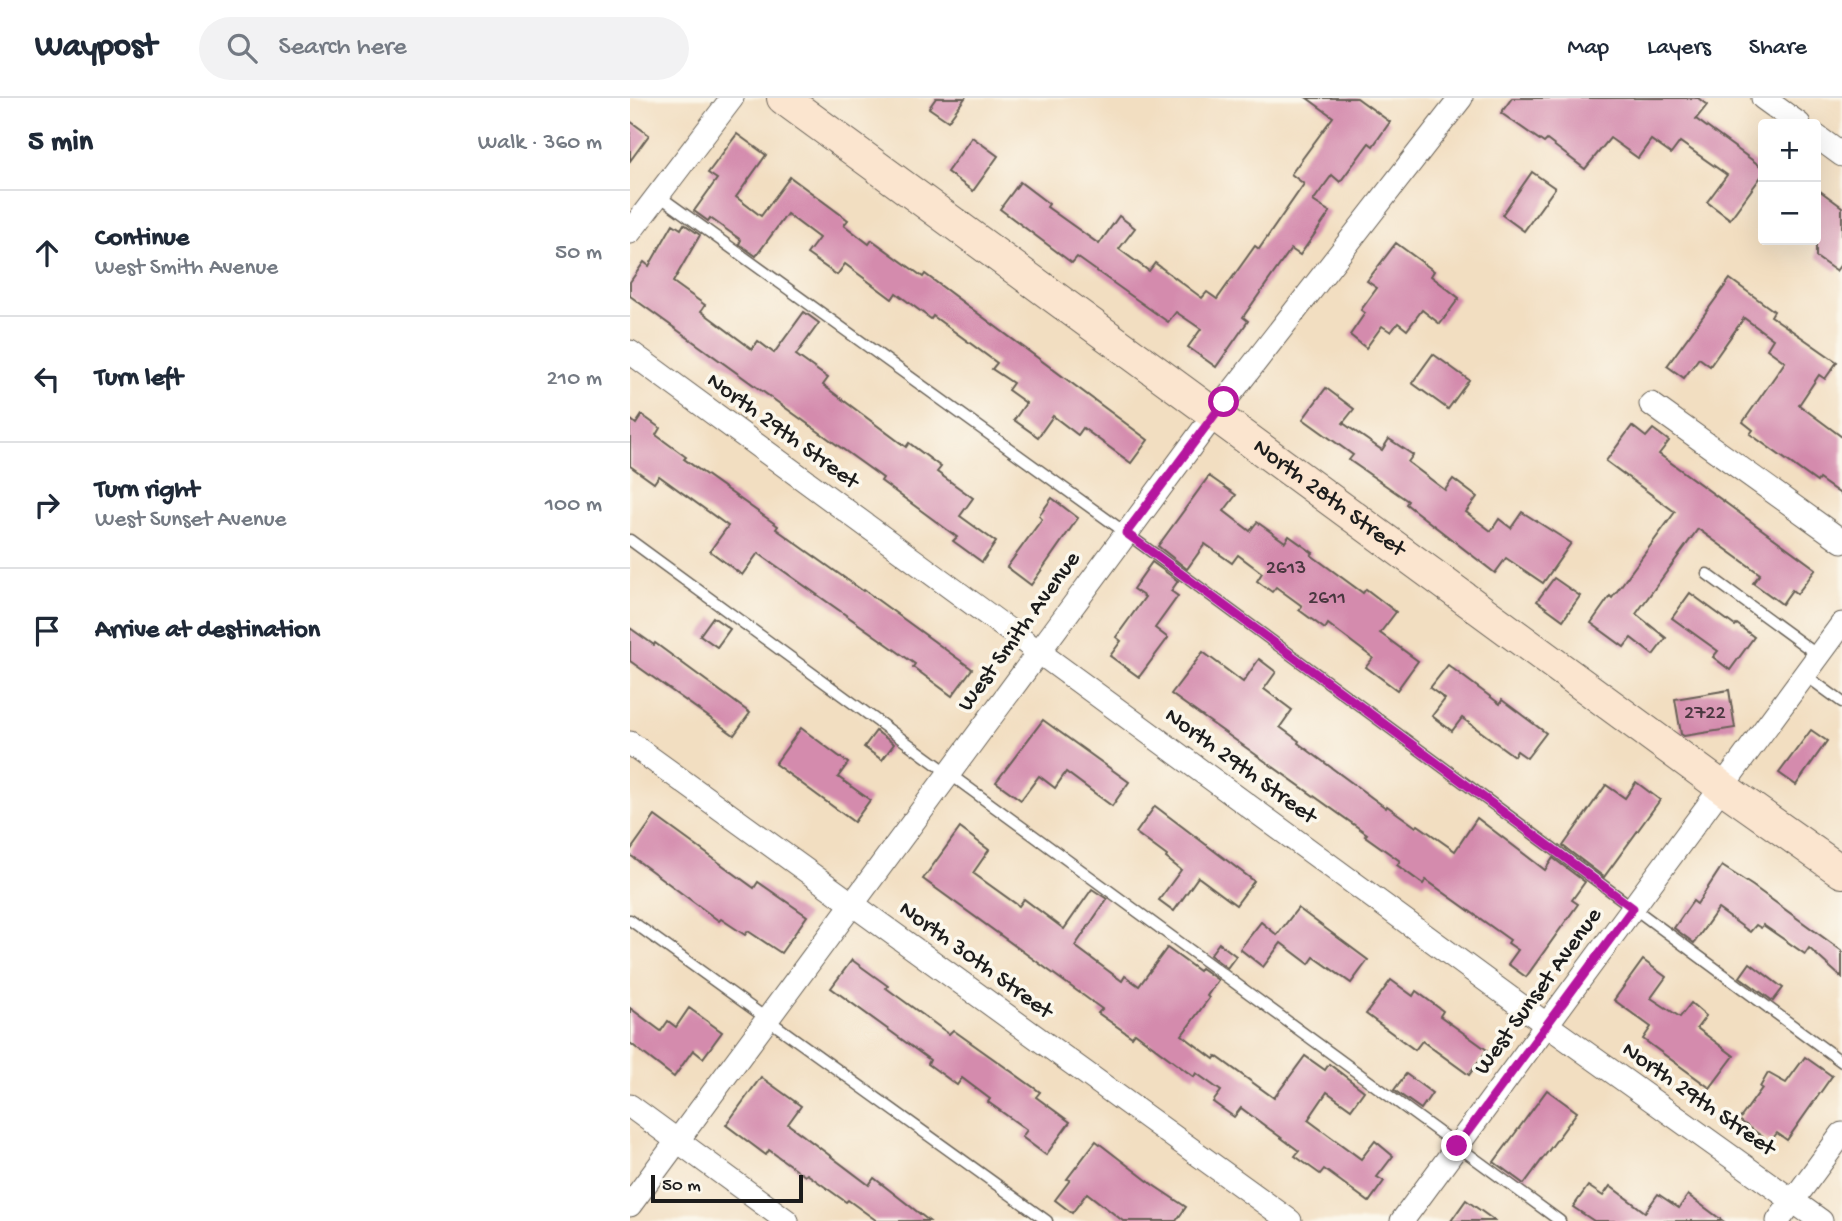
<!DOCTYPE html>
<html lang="en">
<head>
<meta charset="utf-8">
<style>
  body { margin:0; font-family:"Gochi Hand",sans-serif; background:#f2f2f3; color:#1f2937 }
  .controls { position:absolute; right:21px; top:21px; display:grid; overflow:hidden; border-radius:7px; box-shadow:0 7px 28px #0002 }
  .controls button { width:63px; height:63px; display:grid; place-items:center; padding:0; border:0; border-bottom:2px solid #e0e1e3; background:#fff; color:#1f2937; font:35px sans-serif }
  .scale { position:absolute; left:21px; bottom:18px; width:152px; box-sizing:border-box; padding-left:7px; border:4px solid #1c1c1c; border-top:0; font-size:19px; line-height:24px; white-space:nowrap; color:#1c1c1c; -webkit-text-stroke:5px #fbf7ec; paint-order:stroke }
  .stop { position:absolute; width:21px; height:21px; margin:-16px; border:5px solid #b5179e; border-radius:50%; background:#fff }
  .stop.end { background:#b5179e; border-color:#fff; box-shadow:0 2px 7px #0008 }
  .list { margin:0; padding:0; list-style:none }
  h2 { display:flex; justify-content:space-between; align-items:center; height:91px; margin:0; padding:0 28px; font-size:30px }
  h2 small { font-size:23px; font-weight:400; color:#747a83 }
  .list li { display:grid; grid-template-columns:46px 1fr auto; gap:21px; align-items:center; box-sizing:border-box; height:126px; padding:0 28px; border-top:2px solid #e0e1e3 }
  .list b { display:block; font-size:26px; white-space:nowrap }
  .list p { margin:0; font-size:23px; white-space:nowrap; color:#747a83 }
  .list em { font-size:23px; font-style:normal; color:#747a83 }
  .icon { flex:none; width:38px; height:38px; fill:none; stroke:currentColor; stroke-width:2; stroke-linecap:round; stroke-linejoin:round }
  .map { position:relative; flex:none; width:1212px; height:1123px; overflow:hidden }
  header { display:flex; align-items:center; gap:42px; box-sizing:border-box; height:98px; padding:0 35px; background:#fff; border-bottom:2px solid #e0e1e3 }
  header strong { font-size:33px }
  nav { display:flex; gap:38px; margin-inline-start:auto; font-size:24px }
  .search { width:490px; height:63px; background:#f2f2f3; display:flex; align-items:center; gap:18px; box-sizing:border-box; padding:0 24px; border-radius:38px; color:#747a83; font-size:26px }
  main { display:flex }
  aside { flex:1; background:#fff }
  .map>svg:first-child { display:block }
  .building { fill:#d48bad }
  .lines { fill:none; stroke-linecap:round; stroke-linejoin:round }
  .lane-casing { stroke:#676056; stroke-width:13 }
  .street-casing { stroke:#676056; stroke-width:25 }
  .secondary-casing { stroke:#676056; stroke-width:34 }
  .lane { stroke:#fff; stroke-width:10 }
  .street { stroke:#fff; stroke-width:23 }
  .secondary { stroke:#fbe5cf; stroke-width:32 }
  .route { stroke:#b5179e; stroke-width:9 }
  .labels { text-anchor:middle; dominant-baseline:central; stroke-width:7; stroke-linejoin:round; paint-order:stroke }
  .number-label { font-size:21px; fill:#4a3840 }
  .street-label { font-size:24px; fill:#1c1c1c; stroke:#fbf7ec }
</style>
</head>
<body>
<header>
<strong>Waypost</strong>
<div class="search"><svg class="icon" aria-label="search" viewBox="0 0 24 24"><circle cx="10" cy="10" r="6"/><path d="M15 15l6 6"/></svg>Search here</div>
<nav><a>Map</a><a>Layers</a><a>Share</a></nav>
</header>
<main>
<aside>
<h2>5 min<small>Walk · 360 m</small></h2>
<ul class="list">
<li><svg class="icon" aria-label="ahead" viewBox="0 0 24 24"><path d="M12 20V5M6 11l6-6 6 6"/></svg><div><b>Continue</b><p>West Smith Avenue</p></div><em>50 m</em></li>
<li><svg class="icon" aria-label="left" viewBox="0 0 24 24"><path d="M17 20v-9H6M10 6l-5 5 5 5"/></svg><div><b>Turn left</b></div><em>210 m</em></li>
<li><svg class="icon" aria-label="right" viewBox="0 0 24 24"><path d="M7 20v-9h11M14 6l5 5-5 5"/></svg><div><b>Turn right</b><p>West Sunset Avenue</p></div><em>100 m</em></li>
<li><svg class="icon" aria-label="arrive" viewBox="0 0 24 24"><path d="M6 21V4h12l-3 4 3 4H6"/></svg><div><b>Arrive at destination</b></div></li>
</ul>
</aside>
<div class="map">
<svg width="1212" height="1123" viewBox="0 0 1212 1123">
  <rect width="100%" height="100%" fill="#fbf7ec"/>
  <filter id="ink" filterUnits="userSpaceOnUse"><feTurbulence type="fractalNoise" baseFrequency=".0143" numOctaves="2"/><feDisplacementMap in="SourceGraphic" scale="14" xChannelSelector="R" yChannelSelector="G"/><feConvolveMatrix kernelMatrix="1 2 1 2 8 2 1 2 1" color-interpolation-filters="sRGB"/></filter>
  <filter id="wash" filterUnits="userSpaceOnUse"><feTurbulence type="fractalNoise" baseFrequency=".00686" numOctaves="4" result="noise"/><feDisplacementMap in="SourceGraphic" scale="28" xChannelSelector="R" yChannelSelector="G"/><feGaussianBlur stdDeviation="1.57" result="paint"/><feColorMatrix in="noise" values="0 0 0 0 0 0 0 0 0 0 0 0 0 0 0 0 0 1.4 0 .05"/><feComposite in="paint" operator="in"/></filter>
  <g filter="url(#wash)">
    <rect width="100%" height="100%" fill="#f2dec1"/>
    <g id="blocks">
      <g class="building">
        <path d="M306 0H335L318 23 299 10Z"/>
        <path d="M677 0H727L760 24 743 48 739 45 710 84 702 77 683 103 700 114 670 157 661 151 613 219 618 223 586 269 558 249 571 231 546 214 538 224 447 159 442 165 370 111 390 84 419 106 417 109 469 146 489 118 505 130 489 151 519 173 525 165 572 200 577 194 587 201 625 148 629 151 674 86 661 76 703 19Z"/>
        <path d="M882 0H1068L1077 7 1066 21 1133 70V76L1100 121 1077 104 1097 77 1050 44 1041 56 1021 42 1008 60 980 40 955 71 917 42 914 45 871 15Z"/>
        <path d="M0 23 19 37 0 63Z"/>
        <path d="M107 36 136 57 106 99 131 118 160 79 218 122 214 127 239 146 242 142 293 179 295 176 518 342 501 365 453 330 448 337 423 318 408 339 384 322 396 305 378 292 383 285 362 271 367 265 303 218 301 221 266 195 262 201 215 166 207 177 177 156 189 140 157 116 126 158 109 146 111 142 80 120 78 123 64 113 87 81 78 75Z"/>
        <path d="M342 39 368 58 343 93 317 74Z"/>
        <path d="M902 74 925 90 894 133 872 117Z"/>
        <path d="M1186 90 1212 109V165L1206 173 1186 159Z"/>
        <path d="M43 126 51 131 54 126 70 137 43 184 75 207 71 213 122 251 128 243 144 255 174 214 189 225 166 257 198 280 193 287 276 349 279 345 311 369 307 374 343 400 330 418 366 444 352 464 323 443 327 439 251 383 253 380 0 198V184L14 164 19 168Z"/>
        <path d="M766 145 804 173 801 178 829 200 810 226 792 212 777 232 768 225 761 234 752 228 736 250 720 237 735 215 731 212 747 190 737 183Z"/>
        <path d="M1100 181 1144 213 1141 218 1207 264 1195 281 1189 277 1169 307 1212 339V397L1189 381 1187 384 1120 336 1123 332 1113 324 1155 264 1137 251 1143 241 1114 220 1080 268 1069 260 1054 280 1037 268Z"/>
        <path d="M803 256 839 282 818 311 782 285Z"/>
        <path d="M696 290 724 311 713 325 752 352 759 341 783 357 778 364 815 392 823 381 847 399 836 414 861 433 869 421 881 430 892 414 941 445 913 485 876 460 865 475 776 406 778 403 719 362 723 357 673 321Z"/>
        <path d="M12 317 30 330 26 337 56 359 54 361 148 428 146 431 233 493 234 492 342 571 322 598 283 569 285 566 128 455 112 477 80 453 98 428 29 378 24 385 0 368V321L6 326Z"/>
        <path d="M1002 328 1016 339 1023 331 1039 343 1029 356 1186 471 1167 496 1162 492 1152 506 1123 485 1130 476 1068 431 1006 516 1036 540 1023 557 1001 540 994 549 961 525 980 498 982 500 1045 414 976 363Z"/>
        <path d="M579 378 606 397 594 413 620 433 627 424 655 444 659 438 683 455 681 457 733 495 736 491 766 514 750 535 788 563 767 592 736 569 743 560 698 526 695 531 669 512 672 508 646 489 642 494 627 483 632 475 608 457 602 465 575 446 557 471 528 448Z"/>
        <path d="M422 400 448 420 401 487 377 469 412 421 409 418Z"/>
        <path d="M522 464 548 483 541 493 548 498 525 530 538 540 509 579 480 558 491 543 486 539 515 499 503 491Z"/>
        <path d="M924 480 950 498 933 522 907 503Z"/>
        <path d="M1060 495 1105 528 1107 526 1124 539 1100 572 1083 559 1088 553 1042 520Z"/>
        <path d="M83 519 100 531 87 549 70 537Z"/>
        <path d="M0 530 24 547 25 545 120 615 104 637 0 563Z"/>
        <path d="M573 554 613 584 629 561 646 574 634 591 662 612 650 629 669 643 668 645 756 710 757 708 786 729 788 727 825 753 847 720 915 772 923 760 955 784 942 802 948 806 896 879 878 866 888 852 878 845 880 842 796 782 793 786 767 767 770 763 735 738 737 736 541 596Z"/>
        <path d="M818 567 870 606 872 602 916 635 897 660 887 653 884 658 832 620 822 633 802 618 815 601 800 590Z"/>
        <path d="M1099 592 1105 630 1054 638 1051 636 1045 601Z"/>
        <path d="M413 622 499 684 482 708 436 674 425 690 409 678 391 702 366 684Z"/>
        <path d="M171 630 218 665 208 679 240 702 224 724 145 666Z"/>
        <path d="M1181 632 1197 643 1166 687 1149 675Z"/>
        <path d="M246 633 264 646 252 662 234 649Z"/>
        <path d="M1006 684 1030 702 974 779 933 748 976 687 995 700Z"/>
        <path d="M525 708 624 783 606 807 568 779 544 813 529 802 551 772 536 760 537 758 506 735Z"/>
        <path d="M25 718 124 790 128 784 177 818 151 855 118 833 115 837 91 821 89 823 0 757V753Z"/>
        <path d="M330 730 359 752 343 775 389 808 394 801 434 831 462 791 477 801 445 848 492 883 495 878 509 888 537 850 569 873 571 870 588 882 577 898 579 900 552 937 584 961 586 958 644 1000 675 958 695 972 699 966 734 993 721 1011 697 994 678 1022 731 1061 745 1043 763 1058 747 1079 754 1083 739 1104 694 1071 690 1076 665 1058 669 1053 611 1010 604 1019 583 1004 591 993 566 975 564 979 505 935 502 939 468 915 472 911 293 781Z"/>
        <path d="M1092 768 1123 788 1212 853V880L1179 850 1175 856 1133 827 1131 830 1126 827 1120 834 1088 811 1064 845 1044 830 1063 803 1067 806Z"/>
        <path d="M668 810 738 862 721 885 684 859 679 866 651 845 633 869 610 851 631 824 647 837Z"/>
        <path d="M589 845 606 858 597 870 580 857Z"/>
        <path d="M222 862 258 888 256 890 319 936 323 932 410 994 406 999 440 1024 416 1057 392 1039 397 1032 358 1004 360 1001 332 980 327 987 298 966 300 962 201 890Z"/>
        <path d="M1013 862 1036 879 1021 900 1050 919 1061 905 1076 918 1067 930 1104 958 1080 990 1013 941 1021 929 984 902Z"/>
        <path d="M1120 865 1153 890 1143 903 1110 879Z"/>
        <path d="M761 882 783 898 786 893 813 913 810 918 857 952 839 977 792 943 785 952 736 916Z"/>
        <path d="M0 910 31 933 38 923 46 929 59 910 92 934 73 960 63 952 44 979 0 945Z"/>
        <path d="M1175 959 1202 978 1157 1042 1147 1035 1140 1044 1109 1022 1132 990 1130 989 1138 975 1156 985Z"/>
        <path d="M776 976 802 995 791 1011 764 992Z"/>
        <path d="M131 979 171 1008 158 1026 239 1087 244 1080 299 1123H247L218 1102 216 1104 177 1076 175 1078 139 1052 136 1057 96 1027Z"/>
        <path d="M917 992 947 1014 894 1086 864 1064Z"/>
        <path d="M466 1043 523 1087 556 1109 546 1123H493L457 1095 442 1115 425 1102 440 1082 437 1081Z"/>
        <path d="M958 1088 973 1098 980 1088 1015 1114 1028 1096 1049 1110 1058 1097 1093 1123H964L943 1109Z"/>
        <path d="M836 1102 865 1123H821Z"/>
      </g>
    </g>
  </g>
  <g filter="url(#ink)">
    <use href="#blocks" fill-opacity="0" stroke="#676056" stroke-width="2"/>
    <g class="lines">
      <defs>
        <g id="lane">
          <path d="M28 97 496 435 1212 964"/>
          <path d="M0 442 930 1123"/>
          <path d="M1077 476 1189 558"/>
          <path d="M1175 577 1212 604"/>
          <path d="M0 822 417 1123"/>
        </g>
        <g id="street">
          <path d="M1133 0 1169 26"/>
          <path d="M1186 38 1212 57"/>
          <path d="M0 134 102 0"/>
          <path d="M0 254 917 927 1191 1123"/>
          <path d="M1021 306 1212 443"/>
          <path d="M0 645 660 1123"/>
          <path d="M0 1008 157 1123"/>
          <path d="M0 1107 584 317 831 0"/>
          <path d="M772 1123 1212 526"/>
          <path d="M1148 1123 1212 1036"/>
        </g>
        <g id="secondary">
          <path id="s1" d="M153 0 1092 689 1212 774"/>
        </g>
      </defs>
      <use href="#lane" class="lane-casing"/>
      <use href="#street" class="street-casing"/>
      <use href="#secondary" class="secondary-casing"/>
      <use href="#lane" class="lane"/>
      <use href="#street" class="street"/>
      <use href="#secondary" class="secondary"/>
    </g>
  </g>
  <g class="lines" filter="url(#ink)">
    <path class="route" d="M594 304 496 435 1003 810 827 1048"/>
  </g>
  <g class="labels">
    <g class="number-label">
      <text x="656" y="471">2613</text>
      <text x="697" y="501">2611</text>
      <text x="1075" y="616">2722</text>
    </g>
    <g class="street-label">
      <text transform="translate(152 334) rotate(36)">North 29th Street</text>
      <text stroke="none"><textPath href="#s1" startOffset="677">North 28th Street</textPath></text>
      <text transform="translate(390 534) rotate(-54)">West Smith Avenue</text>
      <text transform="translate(610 669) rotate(36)">North 29th Street</text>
      <text transform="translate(345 863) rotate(36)">North 30th Street</text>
      <text transform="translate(909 894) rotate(-54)">West Sunset Avenue</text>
      <text transform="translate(1068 1002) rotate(35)">North 29th Street</text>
    </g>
  </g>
</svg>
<div class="controls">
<button>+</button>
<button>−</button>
</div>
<div class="scale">50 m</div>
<div class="stop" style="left:594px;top:304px"></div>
<div class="stop end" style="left:827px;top:1048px"></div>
</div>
</main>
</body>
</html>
